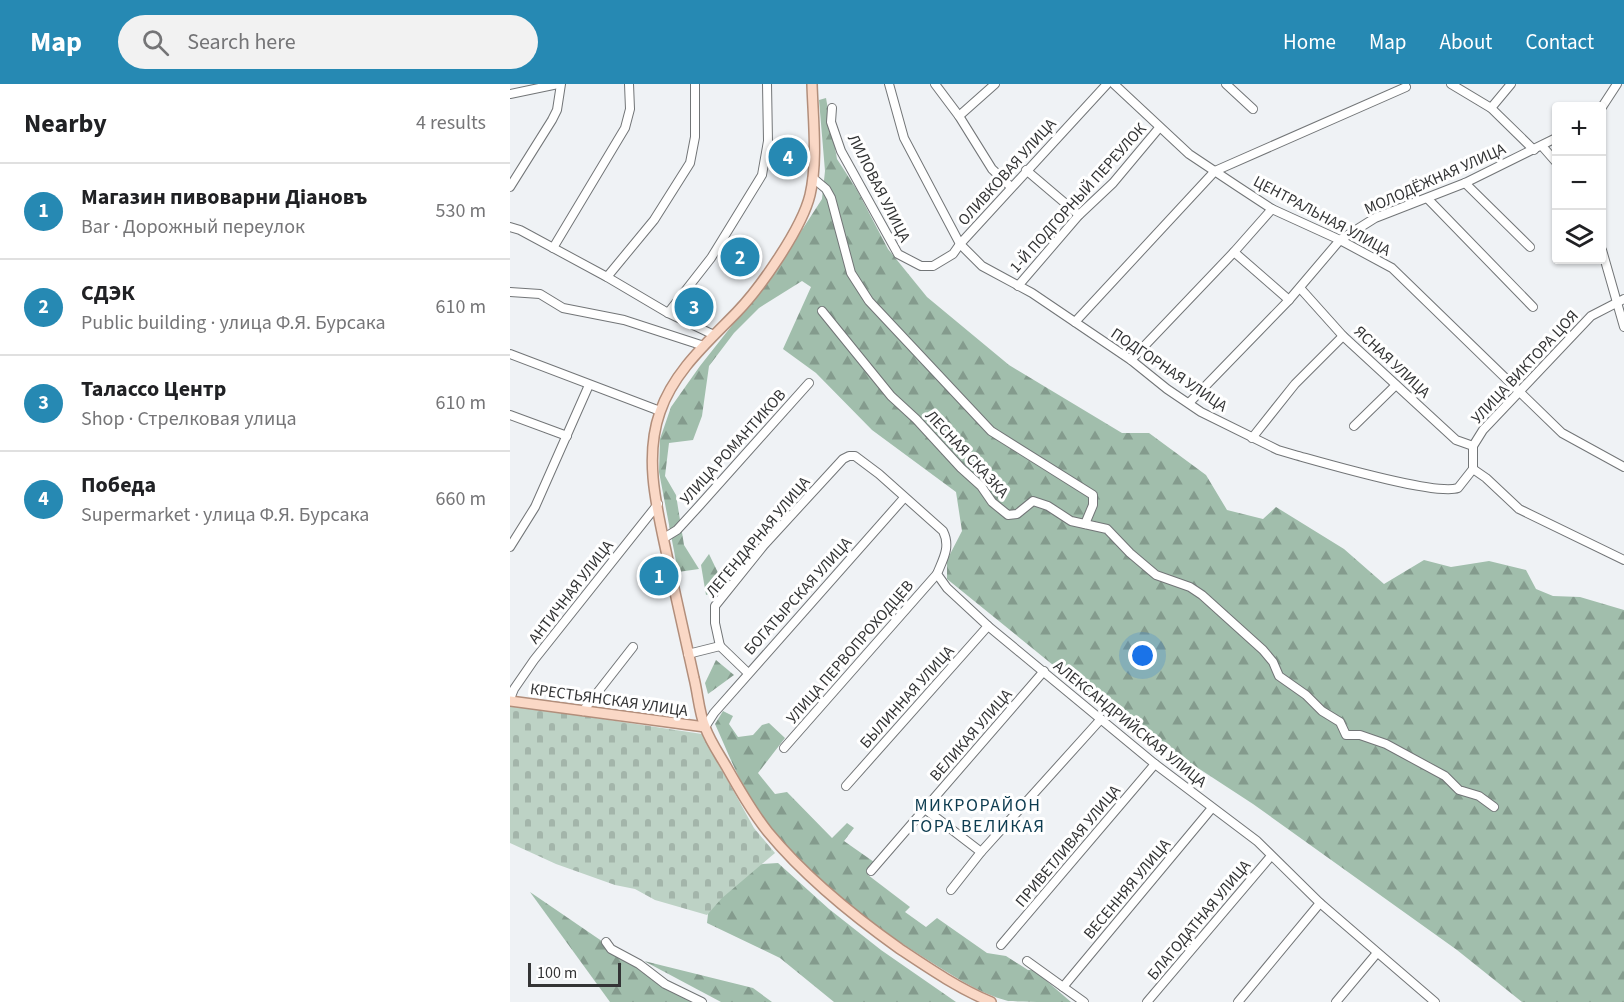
<!DOCTYPE html>
<html lang="en">
<head>
<meta charset="utf-8">
<style>
  body { margin:0; font-family:"Source Sans 3",sans-serif; background:#f2f2f2; color:#202124 }
  .controls { position:absolute; right:18px; top:18px; display:grid; overflow:hidden; border-radius:6px; box-shadow:0 2px 4px #0004 }
  .controls button { width:54px; height:54px; display:grid; place-items:center; padding:0; border:0; border-bottom:2px solid #e0e0e0; background:#fff; color:#202124; font:30px sans-serif }
  .scale { position:absolute; left:18px; bottom:15px; width:93px; box-sizing:border-box; padding-left:6px; border:3px solid #333435; border-top:0; font-size:16px; line-height:21px; white-space:nowrap; color:#333435; -webkit-text-stroke:4px #fff; paint-order:stroke }
  .you { position:absolute; left:633px; top:572px; width:21px; height:21px; margin:-15px; border:4px solid #fff; border-radius:50%; background:#1a73e8; box-shadow:0 0 0 9px #1a73e833 }
  .badge { display:grid; place-items:center; width:39px; height:39px; border-radius:50%; background:#2689b3; color:#fff; font-size:20px; font-weight:700 }
  .pin { position:absolute; translate:-50% -50%; border:3px solid #fff; box-shadow:0 2px 6px #0006 }
  .list { margin:0; padding:0; list-style:none }
  h2 { display:flex; justify-content:space-between; align-items:center; height:78px; margin:0; padding:0 24px; font-size:26px }
  h2 small { font-size:20px; font-weight:400; color:#757577 }
  .list li { display:grid; grid-template-columns:39px 1fr auto; gap:18px; align-items:center; box-sizing:border-box; height:96px; padding:0 24px; border-top:2px solid #e0e0e0 }
  .list b { display:block; font-size:22px; white-space:nowrap }
  .list p { margin:0; font-size:20px; white-space:nowrap; color:#757577 }
  .list em { font-size:20px; font-style:normal; color:#757577 }
  .icon { flex:none; width:33px; height:33px; fill:none; stroke:currentColor; stroke-width:2; stroke-linecap:round; stroke-linejoin:round }
  .map { position:relative; flex:none; width:1114px; height:918px; overflow:hidden }
  header { display:flex; align-items:center; gap:36px; box-sizing:border-box; height:84px; padding:0 30px; background:#2689b3; color:#fff }
  header strong { font-size:28px }
  nav { display:flex; gap:33px; margin-inline-start:auto; font-size:21px }
  .search { width:420px; height:54px; background:#f2f2f2; display:flex; align-items:center; gap:15px; box-sizing:border-box; padding:0 21px; border-radius:33px; color:#757577; font-size:22px }
  main { display:flex }
  aside { flex:1; background:#fff }
  .map>svg:first-child { display:block }
  .forest { fill:url(#forest-firs) }
  .cemetery { fill:url(#cemetery-stones) }
  .lines { fill:none; stroke-linecap:round; stroke-linejoin:round }
  .minor-casing { stroke:#727577; stroke-width:10 }
  .major-casing { stroke:#b28e7b; stroke-width:12 }
  .minor { stroke:#fff; stroke-width:8 }
  .major { stroke:#fad8c6; stroke-width:9 }
  .labels { text-anchor:middle; dominant-baseline:central; stroke-width:6; stroke-linejoin:round; paint-order:stroke }
  .street-label { font-size:16px; fill:#333435; stroke:#fff }
  .neighbourhood-label { font-size:18px; letter-spacing:1.5px; fill:#0d3c50; stroke:#fff }
</style>
</head>
<body>
<header>
<strong>Map</strong>
<div class="search"><svg class="icon" aria-label="search" viewBox="0 0 24 24"><circle cx="10" cy="10" r="6"/><path d="M15 15l6 6"/></svg>Search here</div>
<nav><a>Home</a><a>Map</a><a>About</a><a>Contact</a></nav>
</header>
<main>
<aside>
<h2>Nearby<small>4 results</small></h2>
<ul class="list">
<li><span class="badge">1</span><div><b>Магазин пивоварни Дiановъ</b><p>Bar · Дорожный переулок</p></div><em>530 m</em></li>
<li><span class="badge">2</span><div><b>СДЭК</b><p>Public building · улица Ф.Я. Бурсака</p></div><em>610 m</em></li>
<li><span class="badge">3</span><div><b>Талассо Центр</b><p>Shop · Стрелковая улица</p></div><em>610 m</em></li>
<li><span class="badge">4</span><div><b>Победа</b><p>Supermarket · улица Ф.Я. Бурсака</p></div><em>660 m</em></li>
</ul>
</aside>
<div class="map">
<svg width="1114" height="918" viewBox="0 0 1114 918">
  <defs>
    <pattern id="forest-firs" width="22" height="20" patternUnits="userSpaceOnUse" patternTransform="scale(1.5)"><rect width="22" height="20" fill="#a1beac"/><path d="M5 1l3.5 6h-7zM16 11l3.5 6h-7z" fill="#849b8d"/></pattern>
    <pattern id="cemetery-stones" width="16" height="16" patternUnits="userSpaceOnUse" patternTransform="scale(1.5)"><rect width="16" height="16" fill="#bdd2c5"/><path d="M2 7V4a2 2 0 0 1 4 0v3zM10 15v-3a2 2 0 0 1 4 0v3z" fill="#a3b5aa"/></pattern>
  </defs>
  <rect width="100%" height="100%" fill="#eff2f5"/>
  <g class="forest">
    <path d="M316 14 327 75 347 106 378 165 417 213 499 281 612 349H639L696 391 717 426 753 435 766 423 834 465 874 500 914 476 941 483 979 477 1016 486 1026 505 1043 512 1070 513 1114 526V918H1012L947 866 743 720 596 624 437 495V476L452 447 446 408 362 346 306 289 273 265 301 203 292 197 249 224 224 249 199 282 192 332 183 356 159 359 155 392 166 411 174 461 189 485 168 488 149 388 150 355 161 323 190 282 268 183 312 115 315 87 309 16Z"/>
    <path d="M199 470 211 495 204 508 196 511 191 481Z"/>
    <path d="M206 576 224 591 198 610 195 599Z"/>
    <path d="M213 627 223 632 219 640 228 653 243 651 252 641 259 639 275 654 248 689 265 710 277 708 322 754 337 739 344 744 334 757 364 778 358 791 400 823 395 828 416 843 427 834 477 869 496 872 518 886H524L561 918C545 918 512 918 498 917 467 909 439 889 413 873 353 835 294 792 252 733 232 705 219 671 205 640Z"/>
    <path d="M268 779 319 825 371 866 446 918H324L270 874 197 839 201 804 221 782Z"/>
    <path d="M20 808 181 918H100Z"/>
    <path d="M134 877 243 904 262 918H211Z"/>
  </g>
  <path class="cemetery" d="M0 621 192 650 244 744 265 769 212 814 197 831 145 816 125 805 105 801 46 780 0 759Z"/>
  <g class="lines">
    <defs>
      <g id="minor">
        <path d="M379 0 394 54 450 160 472 182 522 209 621 276 657 305 691 328 768 366 785 371C814 379 926 412 948 404L963 385V362L973 346 1081 232 1114 215"/>
        <path d="M425 0 449 32 482 85 501 103"/>
        <path d="M604 0 679 70 727 102 762 125 830 156 882 184 1052 349 1114 383"/>
        <path d="M716 0 743 25"/>
        <path d="M941 0 981 24 1024 66"/>
        <path d="M0 10 48 0"/>
        <path d="M1092 23 1107 0"/>
        <path d="M322 24 321 38 331 67 388 170 411 182H423L443 170 450 160 597 0"/>
        <path d="M981 24 1001 0"/>
        <path d="M449 32 485 0"/>
        <path d="M1032 62 1046 78"/>
        <path d="M516 86 569 131"/>
        <path d="M303 94 316 105 321 114 341 189 359 217 481 347 583 411V421L575 440"/>
        <path d="M955 99 1020 163"/>
        <path d="M0 103 42 36 47 26 51 0"/>
        <path d="M918 115 1023 223"/>
        <path d="M0 143 10 146 97 193 158 229 204 251"/>
        <path d="M43 164 115 44 120 25 119 0"/>
        <path d="M1092 166 1114 243"/>
        <path d="M724 168 779 216"/>
        <path d="M97 193 144 136 180 79 185 53V0"/>
        <path d="M508 202 569 131 603 99 649 44"/>
        <path d="M790 204 833 252 946 356 963 362"/>
        <path d="M0 208 30 210 53 224 114 236 194 262"/>
        <path d="M312 227 381 312 406 335 451 384 471 402 482 418 498 431 507 430 523 417 538 422 561 437 597 445 620 469 646 491 680 503 692 511 753 566 763 578 769 592 796 611 812 627 830 638 836 651H850L876 660 935 692 949 706 969 712 984 723"/>
        <path d="M158 229 201 174 252 91 258 57 257 0"/>
        <path d="M565 238 705 87 896 3"/>
        <path d="M0 270 150 327"/>
        <path d="M621 276 724 168 762 125"/>
        <path d="M679 319 779 216 830 156 865 134 955 99 1046 54"/>
        <path d="M0 331 57 352"/>
        <path d="M844 342 886 301"/>
        <path d="M742 354 785 300 833 252"/>
        <path d="M963 385 976 394 1009 425 1114 476"/>
        <path d="M154 454 167 446 189 422 299 299"/>
        <path d="M0 463 25 423 79 301"/>
        <path d="M210 562 205 539V522L254 461 333 375 339 372H345L369 390 433 447C441 463 433 475 427 490L437 504 478 542 645 680 747 757 810 819 925 918"/>
        <path d="M210 562 238 589"/>
        <path d="M178 570 210 562"/>
        <path d="M0 615 4 605 24 576 148 420"/>
        <path d="M73 627 123 563"/>
        <path d="M195 643 204 629 394 414"/>
        <path d="M274 664 427 490"/>
        <path d="M336 702 478 542"/>
        <path d="M415 725 471 768"/>
        <path d="M361 787 534 587"/>
        <path d="M441 806 471 768 591 635"/>
        <path d="M96 858 101 865 129 880 155 900 192 918"/>
        <path d="M491 861 645 680"/>
        <path d="M517 877 574 918"/>
        <path d="M553 903 702 724"/>
        <path d="M637 918 761 772"/>
        <path d="M728 918 810 819"/>
        <path d="M826 918 867 869"/>
      </g>
      <g id="major">
        <path d="M302 0C303 35 308 77 300 111 292 144 251 203 227 228 198 258 164 287 150 328 132 379 150 435 160 486 168 522 176 558 184 594 188 610 189 628 195 643 200 657 209 670 216 682 229 705 242 728 258 748 296 794 342 831 390 865 420 885 448 904 481 918"/>
        <path d="M0 617 195 643"/>
      </g>
    </defs>
    <use href="#minor" class="minor-casing"/>
    <use href="#major" class="major-casing"/>
    <use href="#minor" class="minor"/>
    <use href="#major" class="major"/>
  </g>
  <g class="labels">
    <g class="street-label">
      <text transform="translate(497 88) rotate(-48)">ОЛИВКОВАЯ УЛИЦА</text>
      <text transform="translate(925 95) rotate(-24)">МОЛОДЁЖНАЯ УЛИЦА</text>
      <text transform="translate(369 104) rotate(63)">ЛИЛОВАЯ УЛИЦА</text>
      <text transform="translate(568 114) rotate(-48)">1-Й ПОДГОРНЫЙ ПЕРЕУЛОК</text>
      <text transform="translate(812 132) rotate(28)">ЦЕНТРАЛЬНАЯ УЛИЦА</text>
      <text transform="translate(882 278) rotate(43)">ЯСНАЯ УЛИЦА</text>
      <text transform="translate(1015 283) rotate(-47)">УЛИЦА ВИКТОРА ЦОЯ</text>
      <text transform="translate(659 286) rotate(34)">ПОДГОРНАЯ УЛИЦА</text>
      <text transform="translate(223 363) rotate(-48)">УЛИЦА РОМАНТИКОВ</text>
      <text transform="translate(457 370) rotate(47)">ЛЕСНАЯ СКАЗКА</text>
      <text transform="translate(248 453) rotate(-50)">ЛЕГЕНДАРНАЯ УЛИЦА</text>
      <text transform="translate(61 508) rotate(-52)">АНТИЧНАЯ УЛИЦА</text>
      <text transform="translate(288 512) rotate(-48)">БОГАТЫРСКАЯ УЛИЦА</text>
      <text transform="translate(340 568) rotate(-49)">УЛИЦА ПЕРВОПРОХОДЦЕВ</text>
      <text transform="translate(397 613) rotate(-48)">БЫЛИННАЯ УЛИЦА</text>
      <text transform="translate(99 616) rotate(8)">КРЕСТЬЯНСКАЯ УЛИЦА</text>
      <text transform="translate(620 640) rotate(39)">АЛЕКСАНДРИЙСКАЯ УЛИЦА</text>
      <text transform="translate(461 651) rotate(-49)">ВЕЛИКАЯ УЛИЦА</text>
      <text transform="translate(558 762) rotate(-50)">ПРИВЕТЛИВАЯ УЛИЦА</text>
      <text transform="translate(617 805) rotate(-50)">ВЕСЕННЯЯ УЛИЦА</text>
      <text transform="translate(689 836) rotate(-50)">БЛАГОДАТНАЯ УЛИЦА</text>
    </g>
    <g class="neighbourhood-label">
      <text x="468" y="721">МИКРОРАЙОН<tspan x="468" dy="21">ГОРА ВЕЛИКАЯ</tspan></text>
    </g>
  </g>
</svg>
<div class="controls">
<button>+</button>
<button>−</button>
<button><svg class="icon" aria-label="layers" viewBox="0 0 24 24"><path d="M12 4l9 5-9 5-9-5zM3 14l9 5 9-5"/></svg></button>
</div>
<div class="scale">100 m</div>
<div class="you"></div>
<div class="pin badge" style="left:149px;top:492px">1</div>
<div class="pin badge" style="left:230px;top:173px">2</div>
<div class="pin badge" style="left:184px;top:223px">3</div>
<div class="pin badge" style="left:278px;top:73px">4</div>
</div>
</main>
</body>
</html>
